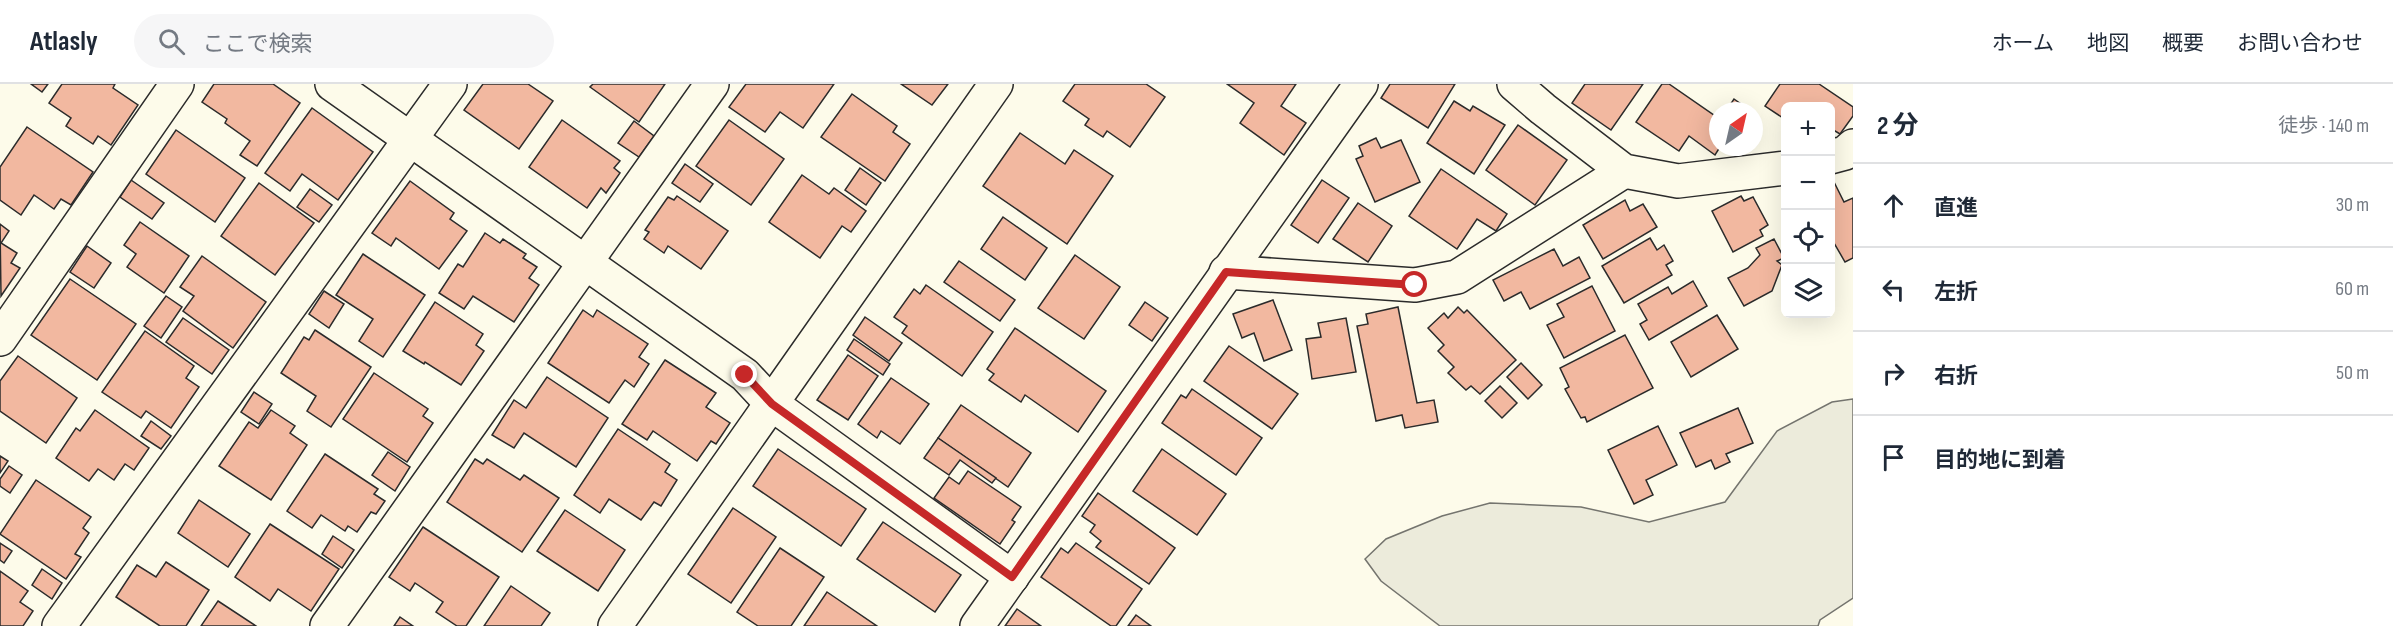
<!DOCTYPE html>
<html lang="ja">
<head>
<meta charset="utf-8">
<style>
  body { margin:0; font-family:"Sofia Sans Condensed","Noto Sans JP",sans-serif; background:#f6f6f7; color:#1f2937 }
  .controls { position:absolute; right:18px; top:18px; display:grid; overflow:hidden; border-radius:9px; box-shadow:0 6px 24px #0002 }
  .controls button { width:54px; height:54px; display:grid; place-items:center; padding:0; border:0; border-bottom:2px solid #e0e1e3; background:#fff; color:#1f2937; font:30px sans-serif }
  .compass { position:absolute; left:1709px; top:18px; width:54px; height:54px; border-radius:50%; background:#fff; box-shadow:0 6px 24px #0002; rotate:34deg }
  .stop { position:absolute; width:18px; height:18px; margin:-14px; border:4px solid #c62828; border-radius:50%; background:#fff }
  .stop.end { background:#c62828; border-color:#fff; box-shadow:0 2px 6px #0008 }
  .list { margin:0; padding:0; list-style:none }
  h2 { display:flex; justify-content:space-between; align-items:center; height:78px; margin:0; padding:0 24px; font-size:26px }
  h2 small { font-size:20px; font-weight:400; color:#747a83 }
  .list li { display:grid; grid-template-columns:39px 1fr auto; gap:18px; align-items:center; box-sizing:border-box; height:84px; padding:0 24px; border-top:2px solid #e0e1e3 }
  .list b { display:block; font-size:22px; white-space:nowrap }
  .list em { font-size:20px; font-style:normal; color:#747a83 }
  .icon { flex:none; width:33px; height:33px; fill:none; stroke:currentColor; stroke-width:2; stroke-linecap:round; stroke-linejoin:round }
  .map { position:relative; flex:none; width:1853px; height:542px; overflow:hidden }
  header { display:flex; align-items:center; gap:36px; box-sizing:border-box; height:84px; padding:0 30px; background:#fff; border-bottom:2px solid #e0e1e3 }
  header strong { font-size:28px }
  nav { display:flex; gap:33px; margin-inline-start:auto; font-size:21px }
  .search { width:420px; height:54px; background:#f6f6f7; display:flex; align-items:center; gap:15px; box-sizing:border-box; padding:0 21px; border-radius:33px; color:#747a83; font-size:22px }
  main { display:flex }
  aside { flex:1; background:#fff }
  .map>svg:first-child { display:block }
  .green { fill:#ecebdb; stroke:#74746e; stroke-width:1.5 }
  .building { fill:#f2b8a0; stroke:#2b2b2b; stroke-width:1.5 }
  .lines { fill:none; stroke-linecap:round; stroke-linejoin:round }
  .street-casing { stroke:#2b2b2b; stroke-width:36 }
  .street { stroke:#fdfbea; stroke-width:33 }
  .route { stroke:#c62828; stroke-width:8 }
</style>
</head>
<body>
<header>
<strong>Atlasly</strong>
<div class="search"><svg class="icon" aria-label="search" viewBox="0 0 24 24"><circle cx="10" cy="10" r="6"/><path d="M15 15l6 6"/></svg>ここで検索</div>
<nav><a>ホーム</a><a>地図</a><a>概要</a><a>お問い合わせ</a></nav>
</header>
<main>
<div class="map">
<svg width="1853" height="542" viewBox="0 0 1853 542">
  <rect width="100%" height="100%" fill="#fdfbea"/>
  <path class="green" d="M1853 315V514L1820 536 1818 542H1440L1381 497 1365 475 1386 455 1442 432 1490 419 1581 423 1649 438 1725 418 1777 347 1832 318Z"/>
  <g class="building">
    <path d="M31 0H48L42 8Z"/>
    <path d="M62 0H115L113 4 138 21 111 61 98 52 93 60 66 42 71 34 49 19Z"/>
    <path d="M214 0H273L300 19 257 82 240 71 250 57 225 39 227 35 202 18Z"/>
    <path d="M483 0H528L553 17 519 65 464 26Z"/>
    <path d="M593 0H665L639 38 590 3Z"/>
    <path d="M746 0H834L803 44 780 28 765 48 729 23Z"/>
    <path d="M901 0H948L932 21Z"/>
    <path d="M1075 0H1146L1165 13 1130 63 1107 47 1103 53 1085 41 1089 35 1063 17Z"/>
    <path d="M1227 0H1296L1281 22 1306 39 1284 71 1240 39 1254 19Z"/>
    <path d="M1390 0H1455L1428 44 1381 14Z"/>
    <path d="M1585 0H1643L1611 46 1572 19Z"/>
    <path d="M1662 0H1669L1718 34V63H1720L1715 71 1689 52 1679 67 1636 38Z"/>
    <path d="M1780 0H1819L1853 23V32L1840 50 1830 44V22H1786V36L1765 22Z"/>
    <path d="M852 10 897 42 893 48 910 60 885 97 821 53Z"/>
    <path d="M1734 15 1751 27H1726Z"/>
    <path d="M1454 17 1470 27 1473 22 1505 41 1474 90 1427 59Z"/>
    <path d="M312 24 373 68 338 116 302 90 290 107 265 89Z"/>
    <path d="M562 36 620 77 614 84 620 89 606 109 601 104 587 124 529 83Z"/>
    <path d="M729 36 784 75 751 121 696 82Z"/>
    <path d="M634 37 654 52 639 73 618 59Z"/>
    <path d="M1518 41 1567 76 1535 121 1486 86Z"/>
    <path d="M27 43 93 88 71 121 61 115 54 125 34 111 21 131 0 116V83Z"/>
    <path d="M176 46 245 94 215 138 146 90Z"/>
    <path d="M1020 49 1065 80 1074 66 1113 92 1067 160 983 102Z"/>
    <path d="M1376 54 1381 64 1401 56 1420 98 1375 118 1356 75 1363 72 1359 62Z"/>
    <path d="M685 80 713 100 700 118 672 99Z"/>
    <path d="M860 84 881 99 866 121 845 106Z"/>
    <path d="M1441 85 1507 130 1496 147 1477 135 1457 165 1409 132Z"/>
    <path d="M802 91 829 110 834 104 866 127 851 148 842 142 820 174 769 138Z"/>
    <path d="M131 96 164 119 152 135 120 113Z"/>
    <path d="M1322 96 1349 114 1318 159 1291 141Z"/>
    <path d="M410 97 454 129 450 135 467 147 439 185 396 154 391 162 372 149Z"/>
    <path d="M1834 98 1844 118 1853 114V174L1845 178 1830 152V100Z"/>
    <path d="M259 99 314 139 275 191 221 152Z"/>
    <path d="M310 105 332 121 319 138 297 123Z"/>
    <path d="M677 112 728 147 701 185 668 162 664 169 644 155 649 148 645 146 668 113 674 116Z"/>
    <path d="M1741 112 1744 117 1753 113 1768 141 1760 146 1763 152 1733 168 1712 127Z"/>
    <path d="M1625 116 1630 127 1643 120 1657 143 1603 175 1583 141Z"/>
    <path d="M1358 119 1392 142 1368 178 1333 155Z"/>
    <path d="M1003 133 1047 164 1025 196 981 165Z"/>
    <path d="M140 138 189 172 164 209 127 183 136 170 124 161Z"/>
    <path d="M0 140 9 147 1 159 17 169 11 179 20 184 1 212Z"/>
    <path d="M485 149 500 159 503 155 526 170 523 174 537 183 529 194 539 201 514 238 473 212 464 225 439 209 458 180 463 183Z"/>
    <path d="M1650 154 1657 166 1664 161 1673 177 1666 181 1672 191 1624 219 1602 182Z"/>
    <path d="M1774 155 1784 174 1777 177 1782 181 1772 207 1744 222 1728 194 1748 184 1760 171 1756 164Z"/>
    <path d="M87 162 111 179 94 204 70 188Z"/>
    <path d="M1554 165 1563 182 1579 173 1590 194 1530 225 1521 208 1504 217 1493 196Z"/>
    <path d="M363 170 425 211 383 273 359 257 373 235 336 211Z"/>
    <path d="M1075 171 1120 203 1084 255 1038 224Z"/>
    <path d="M202 172 266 218 233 264 183 227 194 212 180 203Z"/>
    <path d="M959 177 1015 216 1000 237 944 198Z"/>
    <path d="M70 195 136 240 97 296 31 251Z"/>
    <path d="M1693 197 1707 222 1649 256 1640 240 1647 236 1638 220 1668 203 1672 210Z"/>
    <path d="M926 201 993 248 962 292 902 249 907 242 894 233 914 205 920 210Z"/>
    <path d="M1592 202 1615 247 1564 274 1547 241 1564 233 1557 220Z"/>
    <path d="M324 207 344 220 329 244 309 230Z"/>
    <path d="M166 212 182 223 161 254 144 242Z"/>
    <path d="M1273 216 1292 266 1264 277 1254 249 1242 254 1233 230Z"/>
    <path d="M435 218 483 250 476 261 484 267 461 301 425 278 424 280 403 267Z"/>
    <path d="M1145 218 1168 234 1152 257 1129 241Z"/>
    <path d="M1398 223 1417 319 1434 316 1438 338 1405 344 1402 331 1376 337 1357 242 1368 240 1366 230Z"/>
    <path d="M1458 223 1464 229 1467 226 1516 276 1480 310 1471 302 1466 306 1448 289 1454 283 1438 267 1444 261 1428 244 1444 229 1448 234Z"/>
    <path d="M583 226 593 233 597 226 648 260 639 273 649 280 634 303 625 296 609 319 548 279Z"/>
    <path d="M1717 231 1738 265 1691 293 1671 258Z"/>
    <path d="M865 233 902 259 889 277 853 251Z"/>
    <path d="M183 234 229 266 212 290 166 258Z"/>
    <path d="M1346 234 1356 288 1312 295 1306 255 1321 253 1318 239Z"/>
    <path d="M1015 244 1106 307 1078 348 1025 311 1021 318 989 296 994 290 987 285Z"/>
    <path d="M315 246 371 283 331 343 307 327 316 312 281 289 304 253 309 256Z"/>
    <path d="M145 247 194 282 186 294 199 303 171 344 146 327 141 334 102 308Z"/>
    <path d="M1625 251 1653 304 1587 338 1585 333 1581 334 1565 305 1569 303 1560 284Z"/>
    <path d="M854 255 890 280 883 291 847 266Z"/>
    <path d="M1229 262 1298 310 1272 345 1204 297Z"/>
    <path d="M848 271 878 292 848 336 817 316Z"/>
    <path d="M18 272 77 314 46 359 0 327V297Z"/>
    <path d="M665 276 716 309 706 323 730 339 716 360 711 357 697 377 653 347 647 356 622 340Z"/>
    <path d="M1521 279 1542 301 1528 315 1507 293Z"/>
    <path d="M374 289 428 325 423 332 433 339 407 378 343 335Z"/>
    <path d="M547 293 608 334 576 383 524 349 514 364 492 351 514 316 526 324Z"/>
    <path d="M891 294 929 320 900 360 881 347 877 354 858 340Z"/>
    <path d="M1500 302 1517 319 1502 334 1485 317Z"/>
    <path d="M1192 305 1262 354 1236 391 1162 339 1181 311 1186 314Z"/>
    <path d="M254 308 272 320 259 340 241 328Z"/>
    <path d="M961 321 1031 369 1008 403 938 354Z"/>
    <path d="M1738 324 1753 359 1726 370 1730 378 1715 385 1711 376 1696 383 1680 349Z"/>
    <path d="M95 326 149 364 134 386 125 380 114 396 98 385 89 397 56 374 76 344 80 347Z"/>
    <path d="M271 326 295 342 290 349 307 361 271 416 219 382 249 338 258 344Z"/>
    <path d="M151 337 171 352 161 365 141 352Z"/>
    <path d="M1658 342 1677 381 1646 396 1653 411 1634 420 1608 366Z"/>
    <path d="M618 345 670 380 665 388 677 396 661 422 654 418 641 436 609 415 600 429 574 411Z"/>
    <path d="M938 354 996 394 992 399 960 376 949 391 924 374Z"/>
    <path d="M778 365 866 425 841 462 753 402Z"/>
    <path d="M1162 365 1226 410 1197 451 1133 407Z"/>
    <path d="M388 368 410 383 395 407 372 391Z"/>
    <path d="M325 370 378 405 374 410 385 417 376 430 371 428 357 448 348 442 345 447 321 431 312 444 287 427Z"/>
    <path d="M0 372 8 377 0 389Z"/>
    <path d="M475 375 483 380 487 375 520 396 524 391 559 414 522 468 447 418Z"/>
    <path d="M9 382 22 391 10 409 0 402V395Z"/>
    <path d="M968 387 1021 423 1012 436 1015 438 1000 460 934 414 949 393 959 400Z"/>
    <path d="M36 396 91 433 83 444 89 449 75 470 81 473 66 495 0 450Z"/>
    <path d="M1098 409 1175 464 1149 500 1096 463 1101 457 1090 448 1095 441 1082 432Z"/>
    <path d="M199 416 250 450 228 483 178 449Z"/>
    <path d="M733 424 776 453 731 519 688 490Z"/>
    <path d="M565 426 625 466 598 507 537 467Z"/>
    <path d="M883 438 961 491 935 528 857 475Z"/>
    <path d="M270 440 339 485 311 527 278 505 270 517 235 493Z"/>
    <path d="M423 443 499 493 466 542H457L436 528 443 518 415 499 410 507 389 493Z"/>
    <path d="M333 452 354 466 342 484 322 470Z"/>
    <path d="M0 459 12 467 4 479 0 476Z"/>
    <path d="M1076 459 1142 505 1116 542H1111L1041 493 1061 464 1068 469Z"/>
    <path d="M780 464 824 493 791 542H758L737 528Z"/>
    <path d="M166 478 209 506 186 542H160L116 513 137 481 156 493Z"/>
    <path d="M42 485 62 499 52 515 32 501Z"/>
    <path d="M0 487 28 507 20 518 33 527 23 542H0Z"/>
    <path d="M511 502 550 529 541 542H484Z"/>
    <path d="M827 508 877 542H804Z"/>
    <path d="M218 517 256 542H201Z"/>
    <path d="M1017 525 1041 542H1005Z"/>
    <path d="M1136 531 1151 542H1128Z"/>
    <path d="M400 533 413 542H394Z"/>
  </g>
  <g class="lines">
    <defs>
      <g id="street">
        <path d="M332 0 745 291 772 320 1012 493"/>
        <path d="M1514 0 1543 25 1624 87 1678 97 1786 84"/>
        <path d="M1830 73 1845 69 1853 62"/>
        <path d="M1226 188 1415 201 1457 193 1624 87"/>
        <path d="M0 255 177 0"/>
        <path d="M59 542 450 0"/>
        <path d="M327 542 712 0"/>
        <path d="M615 542 996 0"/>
        <path d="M977 542 1361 0"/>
      </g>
    </defs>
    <use href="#street" class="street-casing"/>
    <use href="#street" class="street"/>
  </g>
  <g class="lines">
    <path class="route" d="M745 291 772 320 1012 493 1226 188 1415 201"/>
  </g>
</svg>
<div class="controls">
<button>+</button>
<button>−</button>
<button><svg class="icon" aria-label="locate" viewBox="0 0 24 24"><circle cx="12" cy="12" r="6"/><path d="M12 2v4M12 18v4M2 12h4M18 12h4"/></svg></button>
<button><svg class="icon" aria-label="layers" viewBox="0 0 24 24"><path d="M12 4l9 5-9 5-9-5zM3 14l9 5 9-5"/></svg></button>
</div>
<svg class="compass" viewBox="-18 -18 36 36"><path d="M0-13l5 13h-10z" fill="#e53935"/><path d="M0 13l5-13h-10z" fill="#747a83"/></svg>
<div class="stop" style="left:1415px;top:201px"></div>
<div class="stop end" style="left:745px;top:291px"></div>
</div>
<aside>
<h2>2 分<small>徒歩 · 140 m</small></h2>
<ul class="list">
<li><svg class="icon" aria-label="ahead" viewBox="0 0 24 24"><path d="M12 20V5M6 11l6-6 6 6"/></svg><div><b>直進</b></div><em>30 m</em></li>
<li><svg class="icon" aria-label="left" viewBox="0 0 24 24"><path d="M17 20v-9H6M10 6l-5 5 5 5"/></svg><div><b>左折</b></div><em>60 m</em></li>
<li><svg class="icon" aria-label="right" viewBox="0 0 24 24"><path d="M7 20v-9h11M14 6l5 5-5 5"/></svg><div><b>右折</b></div><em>50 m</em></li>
<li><svg class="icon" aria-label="arrive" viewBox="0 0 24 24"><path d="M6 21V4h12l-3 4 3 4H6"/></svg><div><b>目的地に到着</b></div></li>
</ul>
</aside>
</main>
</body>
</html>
